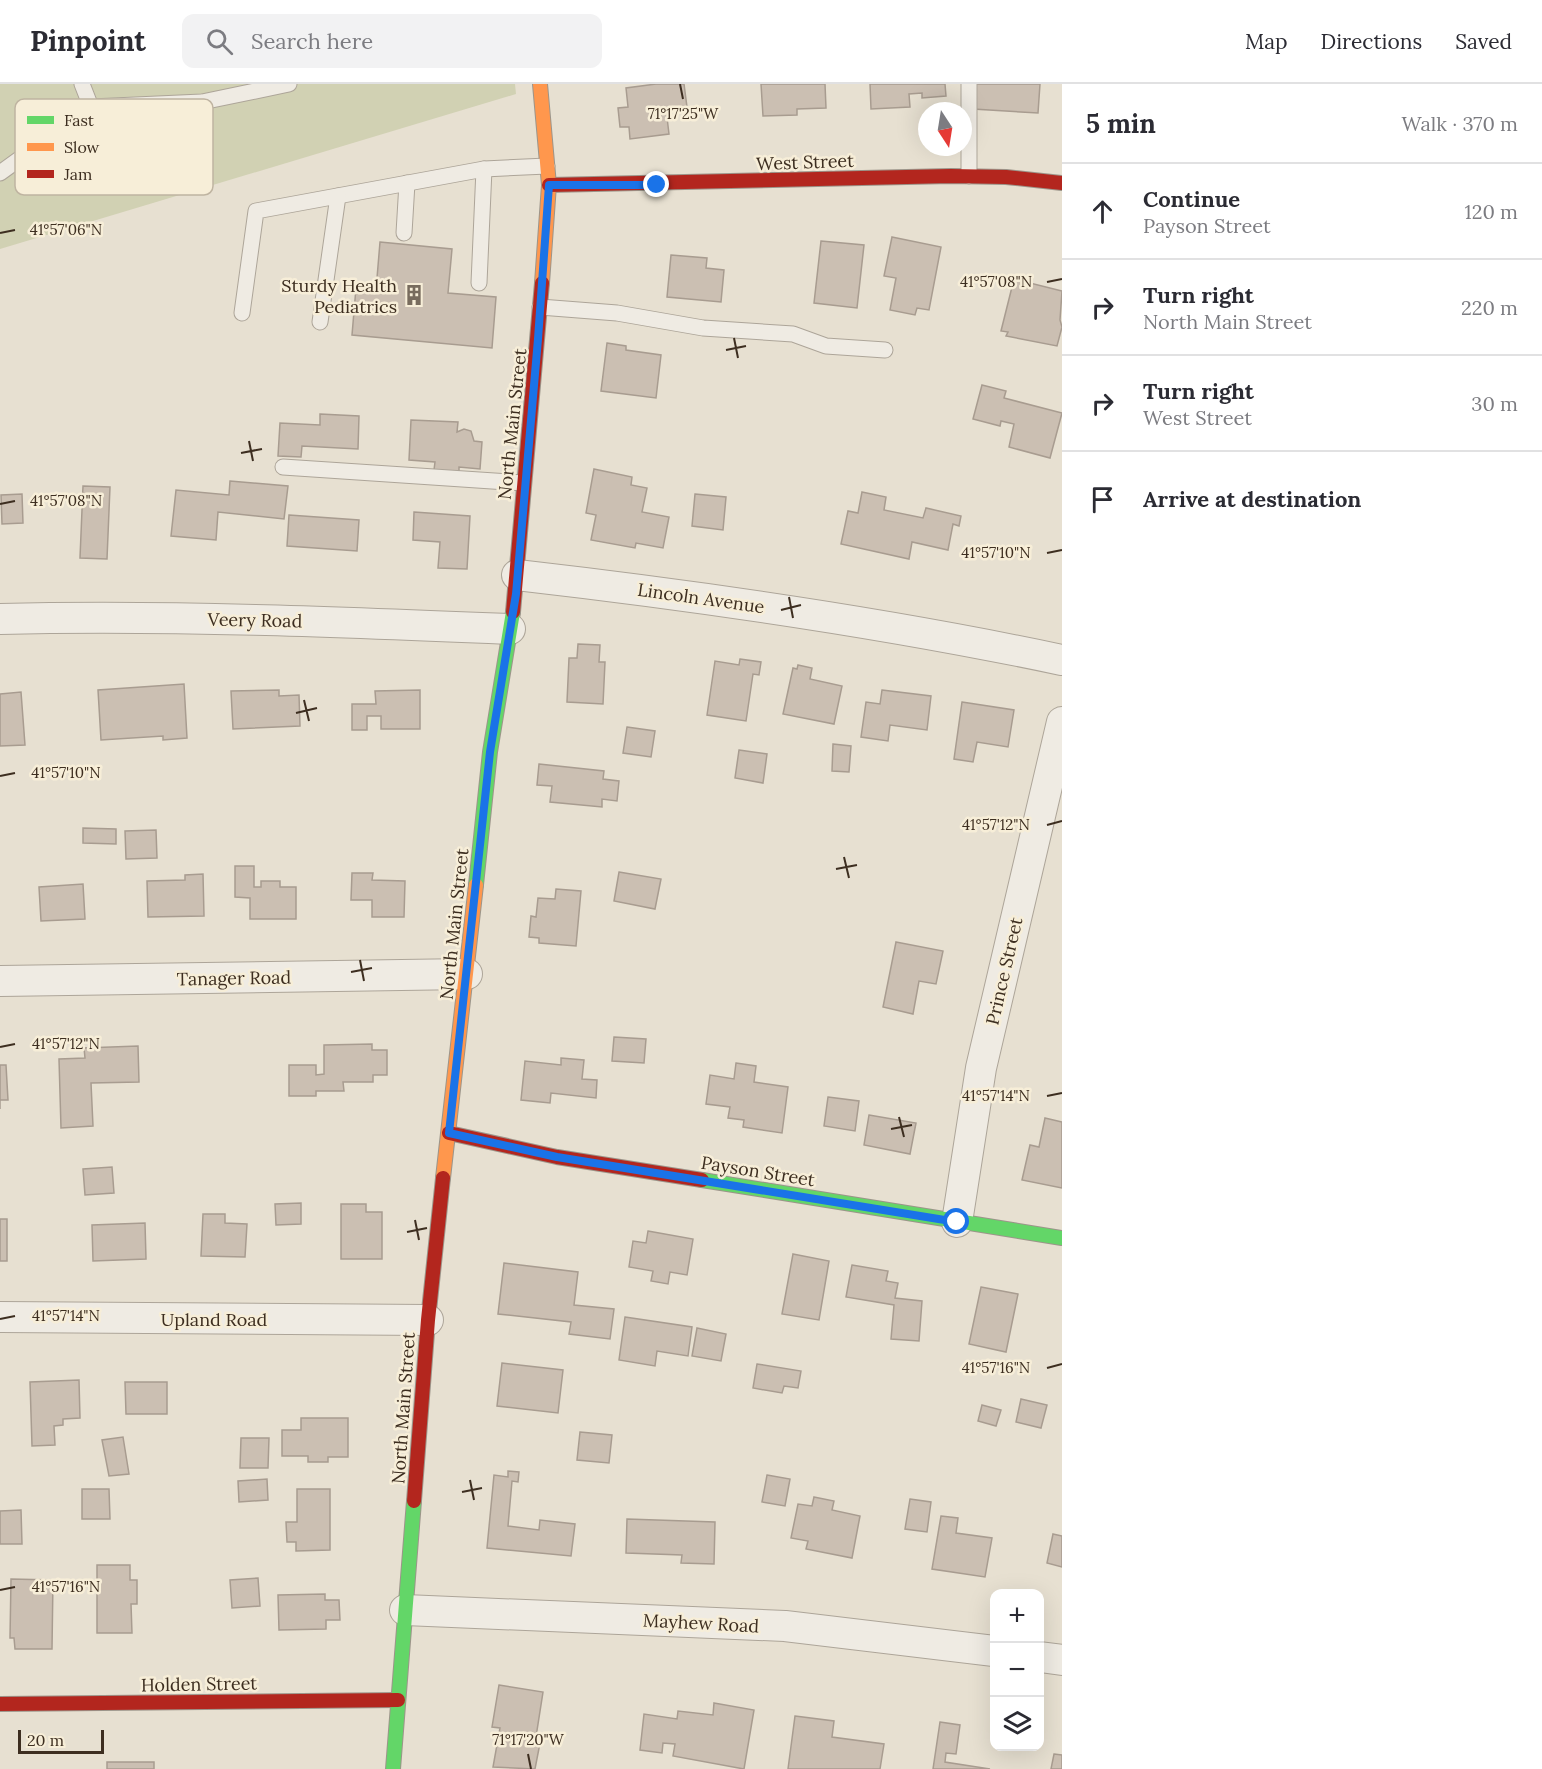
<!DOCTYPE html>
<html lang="en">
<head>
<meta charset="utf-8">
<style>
  body { margin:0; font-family:Lora,serif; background:#f2f2f3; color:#2b2b33 }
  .controls { position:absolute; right:18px; bottom:18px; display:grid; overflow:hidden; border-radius:12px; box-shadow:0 6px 24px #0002 }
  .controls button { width:54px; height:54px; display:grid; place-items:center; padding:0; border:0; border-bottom:2px solid #e1e1e2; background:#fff; color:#2b2b33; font:30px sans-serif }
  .compass { position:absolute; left:918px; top:18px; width:54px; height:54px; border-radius:50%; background:#fff; box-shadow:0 6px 24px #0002; rotate:168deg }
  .scale { position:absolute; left:18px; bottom:15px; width:86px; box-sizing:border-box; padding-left:6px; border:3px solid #3d2e20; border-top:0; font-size:16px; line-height:21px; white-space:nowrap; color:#3d2e20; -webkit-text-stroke:4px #f7eed8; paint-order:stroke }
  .stop { position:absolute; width:18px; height:18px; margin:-14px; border:4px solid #1a73e8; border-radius:50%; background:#fff }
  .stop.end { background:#1a73e8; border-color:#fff; box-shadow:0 2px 6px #0008 }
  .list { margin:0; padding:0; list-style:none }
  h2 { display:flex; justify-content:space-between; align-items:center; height:78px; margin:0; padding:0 24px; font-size:26px }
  h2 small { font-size:20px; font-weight:400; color:#7c7c81 }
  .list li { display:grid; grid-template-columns:39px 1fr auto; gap:18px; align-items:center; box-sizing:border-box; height:96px; padding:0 24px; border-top:2px solid #e1e1e2 }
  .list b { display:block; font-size:22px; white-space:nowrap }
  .list p { margin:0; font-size:20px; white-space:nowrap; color:#7c7c81 }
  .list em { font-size:20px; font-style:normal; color:#7c7c81 }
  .icon { flex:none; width:33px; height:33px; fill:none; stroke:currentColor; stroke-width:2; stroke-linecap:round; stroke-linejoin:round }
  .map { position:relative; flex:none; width:1062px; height:1685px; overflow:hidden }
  header { display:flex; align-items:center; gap:36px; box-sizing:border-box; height:84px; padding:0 30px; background:#fff; border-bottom:2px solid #e1e1e2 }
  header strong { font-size:28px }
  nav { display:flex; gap:33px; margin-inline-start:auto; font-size:21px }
  .search { width:420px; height:54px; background:#f2f2f3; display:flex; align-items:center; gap:15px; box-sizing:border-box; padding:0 21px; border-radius:12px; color:#7c7c81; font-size:22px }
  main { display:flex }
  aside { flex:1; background:#fff }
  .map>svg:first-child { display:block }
  .cemetery { fill:#d1d1b3 }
  .building { fill:#cbbfb2; stroke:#a89c90; stroke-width:1.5 }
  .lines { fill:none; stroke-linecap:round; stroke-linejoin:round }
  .lane-casing { stroke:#ada599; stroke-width:17 }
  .street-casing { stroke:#ada599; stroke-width:32 }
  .fast-casing { stroke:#9c958a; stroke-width:16 }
  .slow-casing { stroke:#9c958a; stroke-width:16 }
  .jam-casing { stroke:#9c958a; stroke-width:16 }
  .lane { stroke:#efebe3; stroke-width:15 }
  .street { stroke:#efebe3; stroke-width:30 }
  .fast { stroke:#63d668; stroke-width:14 }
  .slow { stroke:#ff974d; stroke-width:14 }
  .jam { stroke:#b3261e; stroke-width:14 }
  .route { stroke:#1a73e8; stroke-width:8 }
  .ticks { fill:none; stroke:#3d2e20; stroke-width:2 }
  .labels { text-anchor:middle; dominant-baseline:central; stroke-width:5; stroke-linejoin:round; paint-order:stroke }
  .street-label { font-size:18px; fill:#3d2e20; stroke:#f7eed8 }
  .poi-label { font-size:18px; fill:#3d2e20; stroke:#f7eed8; text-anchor:end }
  .key { fill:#f7eed8; stroke:#bfb4a1; stroke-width:1.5 }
  .key-label { font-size:16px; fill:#3d2e20 }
  .ticks-label { font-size:15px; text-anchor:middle; fill:#3d2e20; stroke:#f7eed8; stroke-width:5; stroke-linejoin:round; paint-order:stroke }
</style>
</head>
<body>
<header>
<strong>Pinpoint</strong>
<div class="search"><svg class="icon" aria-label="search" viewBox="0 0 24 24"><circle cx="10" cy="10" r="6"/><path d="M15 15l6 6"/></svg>Search here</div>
<nav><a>Map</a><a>Directions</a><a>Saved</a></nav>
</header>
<main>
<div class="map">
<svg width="1062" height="1685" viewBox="0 0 1062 1685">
  <rect width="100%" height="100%" fill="#e7e0d1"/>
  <path class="cemetery" d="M0 0H515L516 10 0 165Z"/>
  <g class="building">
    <path d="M656 0H684L687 23 666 25 669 50 630 55 629 43H620L618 24 628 23 626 4Z"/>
    <path d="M761 0H825L826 24 797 25V31L763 32Z"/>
    <path d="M870 0H945L946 12 922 14V9L909 10 910 23 871 25Z"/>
    <path d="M975 0H1040L1038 29 973 25Z"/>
    <path d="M892 153 941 163 929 226 917 224 915 231 890 226 896 194 884 192Z"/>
    <path d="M821 157 864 161 857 224 814 219Z"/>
    <path d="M380 158 452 165 448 209 496 213 492 264 352 251 356 204 376 206Z"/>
    <path d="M671 171 707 174 706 184 724 186 721 218 667 213Z"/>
    <path d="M1014 195 1062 207 1060 236 1062 243 1057 262 1006 252 1008 248 1001 247Z"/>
    <path d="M607 259 626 262V266L661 271 656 314 601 307Z"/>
    <path d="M982 301 1006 307 1004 314 1062 329 1050 374 1009 363 1014 340 1001 337 1000 342 973 335Z"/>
    <path d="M320 330 359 332 358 365 302 362 301 373 278 372 280 339 320 341Z"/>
    <path d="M411 336 458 338 457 348 464 345 471 347 474 357 482 358 480 385 459 383V388L434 386 435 378 409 376Z"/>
    <path d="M594 385 632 393 631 401 647 404 642 428 669 433 663 464 636 459 635 464 591 456 596 431 586 429Z"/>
    <path d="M230 397 288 402 284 435 218 428 216 456 171 452 176 406 229 411Z"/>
    <path d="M83 402 110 403 107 475 80 474Z"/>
    <path d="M862 408 886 413 884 426 923 434 926 424 961 432 959 442 953 440 948 466 912 458 909 475 841 460 848 427 858 429Z"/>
    <path d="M22 410 23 439 2 440 1 411Z"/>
    <path d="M695 410 726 413 723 446 692 442Z"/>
    <path d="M414 428 470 432 467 485 438 484 440 458 413 456Z"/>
    <path d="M289 431 359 436 357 467 287 462Z"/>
    <path d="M578 560 600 561 599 578H605L603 620 567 618 569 574H577Z"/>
    <path d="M740 575 761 578 759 591 753 590 746 637 707 631 715 577 739 581Z"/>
    <path d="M798 581 812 584 810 595 842 602 834 640 783 630 793 584 797 585Z"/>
    <path d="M184 600 187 654 163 656V652L101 656 98 606Z"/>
    <path d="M279 606V612L299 611 300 642 233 645 231 607Z"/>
    <path d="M420 606V645H381V632H367V646H352V620H376L375 607Z"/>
    <path d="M882 606 931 612 927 646 890 641 888 657 861 653 866 618 880 620Z"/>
    <path d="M21 608 25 661 0 662V610Z"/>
    <path d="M962 618 1014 626 1008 663 977 658 973 678 954 675Z"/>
    <path d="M627 643 655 647 651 673 623 669Z"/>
    <path d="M833 660 851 662 849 688 832 687Z"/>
    <path d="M739 666 767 670 763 699 735 694Z"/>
    <path d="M539 680 604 687 603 695 619 697 617 717 602 715V723L550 718 552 702 537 701Z"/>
    <path d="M83 744 116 745V760L83 759Z"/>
    <path d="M156 746 157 774 126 775 125 747Z"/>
    <path d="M235 782H254V803H261V797H280V803H296V835H250V814L235 813Z"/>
    <path d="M619 788 661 795 655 825 614 817Z"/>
    <path d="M352 789H373L372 796 405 797 404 833H372V816H351Z"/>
    <path d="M203 790 204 832 148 833 147 797 185 796V791Z"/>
    <path d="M83 800 85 835 41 837 39 803Z"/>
    <path d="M556 805 581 807 576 862 539 859V854L529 853 531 832 536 833 538 814 555 815Z"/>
    <path d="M896 858 943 867 936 900 919 897 913 930 883 923Z"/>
    <path d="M614 953 646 955 644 979 612 977Z"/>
    <path d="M372 960V966H387V991H373V998H343L344 1007H316V1012H289V981H316V991L324 990V961Z"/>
    <path d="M138 962 139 998 91 999 93 1042 61 1044 59 975 85 974 84 964Z"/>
    <path d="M561 974 584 976 582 995 597 996 596 1014 551 1009 550 1019 521 1016 525 977 561 981Z"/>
    <path d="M736 979 756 982 754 998 788 1003 782 1049 743 1043 744 1036 728 1034 730 1023 706 1020 710 991 734 995Z"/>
    <path d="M0 981H6L8 1016H0V1025Z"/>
    <path d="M828 1013 859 1017 855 1047 824 1042Z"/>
    <path d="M869 1031 916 1039 910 1070 864 1061Z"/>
    <path d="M1045 1034 1062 1038V1104L1022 1096 1030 1061 1039 1063Z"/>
    <path d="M112 1083 114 1109 85 1111 83 1085Z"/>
    <path d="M301 1119V1140L276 1141 275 1120Z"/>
    <path d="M341 1120H366V1128H382V1175H341Z"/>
    <path d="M203 1130H225V1139L247 1140 245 1173 201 1172Z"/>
    <rect x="0" y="1135" width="7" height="42"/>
    <path d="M145 1139 146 1175 93 1177 92 1141Z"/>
    <path d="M648 1147 693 1155 687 1191 670 1188 668 1200 651 1197 653 1187 629 1183 633 1157 646 1159Z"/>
    <path d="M793 1170 829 1177 819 1236 782 1230Z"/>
    <path d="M504 1179 578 1188 574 1221 614 1225 610 1255 569 1250 571 1238 498 1230Z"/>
    <path d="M852 1181 888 1187 886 1197 898 1199 895 1214 922 1217 919 1257 891 1255 894 1221 846 1213Z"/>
    <path d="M981 1203 1018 1210 1006 1268 969 1260Z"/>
    <path d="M625 1233 692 1243 688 1272 657 1267 655 1282 619 1276Z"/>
    <path d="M697 1244 726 1250 721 1277 692 1272Z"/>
    <path d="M502 1279 563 1286 558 1329 497 1322Z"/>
    <path d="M757 1280 801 1287 798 1304 784 1302 782 1309 753 1304Z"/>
    <path d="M79 1296 80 1334 63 1335V1341L54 1342 55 1361 32 1362 30 1298Z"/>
    <path d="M125 1298H167V1330H126Z"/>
    <path d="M1021 1315 1047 1321 1041 1344 1016 1338Z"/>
    <path d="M982 1321 1001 1326 996 1342 978 1337Z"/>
    <path d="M301 1334H348V1373H328V1378H308V1372H282V1346H301Z"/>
    <path d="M580 1348 612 1351 609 1379 577 1376Z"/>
    <path d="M123 1353 129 1390 109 1392 102 1356Z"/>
    <path d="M241 1354H269L268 1384H240Z"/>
    <path d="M508 1387 519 1388 518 1398 512 1397 508 1442 539 1446 540 1436 575 1440 571 1472 487 1464 494 1391 508 1393Z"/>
    <path d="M767 1391 790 1395 785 1422 762 1418Z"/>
    <path d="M267 1395 268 1416 239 1418 238 1397Z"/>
    <path d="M82 1405H109L110 1435H82Z"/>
    <path d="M297 1405H330V1466L296 1467V1458H287L286 1438H297Z"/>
    <path d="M814 1413 834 1417 832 1426 860 1432 852 1474 806 1465 808 1457 791 1454 798 1420 812 1422Z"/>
    <path d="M910 1415 931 1418 927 1448 905 1445Z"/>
    <path d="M21 1426 22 1460H0V1427Z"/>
    <path d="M941 1432 958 1434 956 1449 992 1454 985 1493 932 1485Z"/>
    <path d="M627 1435 715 1438 714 1480 681 1479 682 1471 626 1469Z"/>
    <path d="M1053 1450 1062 1452V1483L1047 1479Z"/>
    <path d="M97 1481H130V1496H137V1520H131L132 1549H97Z"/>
    <path d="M258 1494 260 1522 232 1524 230 1496Z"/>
    <path d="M11 1495 53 1496 52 1565H15L14 1554H10Z"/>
    <path d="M325 1510V1516H339L340 1536H326V1545L279 1546 278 1511Z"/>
    <path d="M499 1601 543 1608 536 1653 541 1654 535 1685 493 1683 500 1644 492 1643Z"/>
    <path d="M714 1619 754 1626 744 1685 673 1672 675 1660 663 1659 662 1669 640 1666 644 1630 677 1635 678 1627 713 1631Z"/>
    <path d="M795 1632 834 1637 832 1653 884 1660 880 1685H788Z"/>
    <path d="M940 1638 960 1641 956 1670 946 1669 945 1678 990 1685H933Z"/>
    <path d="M1054 1670 1062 1671V1685H1051Z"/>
    <rect x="107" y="1678" width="47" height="7"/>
  </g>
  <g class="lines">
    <defs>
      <g id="lane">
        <path d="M82 0 91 23"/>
        <path d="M0 89 91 23 202 18 289 0"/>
        <path d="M969 92V0"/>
        <path d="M404 149 407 99"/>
        <path d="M479 199 484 85"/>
        <path d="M540 223 617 229 703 244 793 250 826 262 885 266"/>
        <path d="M242 229 256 127 484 85 547 82"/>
        <path d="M320 238 338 112"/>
        <path d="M283 383 523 399"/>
      </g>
      <g id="street">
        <path d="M517 491C700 512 882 538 1062 576"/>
        <path d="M0 535C170 531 340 538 510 545"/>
        <path d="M0 897 467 890"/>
        <path d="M957 1138 981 984 1062 638"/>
        <path d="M0 1233 428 1236"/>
        <path d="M405 1526 785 1542 994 1567"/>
        <path d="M1040 1573 1062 1576"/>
      </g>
      <g id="fast">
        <path d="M476 801 490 668 513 528"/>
        <path d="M702 1096 1062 1154"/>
        <path d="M393 1685 414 1417"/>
      </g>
      <g id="slow">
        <path d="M540 0 549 101 542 199"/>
        <path d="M443 1094 476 801"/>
      </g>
      <g id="jam">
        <path d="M549 101 951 92 1006 93 1062 99"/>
        <path d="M513 528 542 199"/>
        <path d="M449 1049 557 1073 702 1096"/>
        <path d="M414 1417 428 1236 443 1094"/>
        <path d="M0 1620 398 1616"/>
      </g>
    </defs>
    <use href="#lane" class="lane-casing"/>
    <use href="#street" class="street-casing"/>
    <use href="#fast" class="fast-casing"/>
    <use href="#slow" class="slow-casing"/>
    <use href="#jam" class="jam-casing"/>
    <use href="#lane" class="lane"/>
    <use href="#street" class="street"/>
    <use href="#fast" class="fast"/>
    <use href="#slow" class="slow"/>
    <use href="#jam" class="jam"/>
  </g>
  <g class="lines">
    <path class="route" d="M657 101H549L538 255 516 510 490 668 449 1049 557 1073 957 1138"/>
  </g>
  <path class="ticks" d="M680 0 683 15M0 149 15 146M1047 198 1062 195M734 254 738 274M726 266 746 262M249 357 253 377M241 369 262 365M0 420 15 417M1047 469 1062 466M789 513 793 534M781 526 801 521M304 616 309 637M296 629 317 624M0 692 15 689M1047 741 1062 737M844 773 849 794M836 785 857 781M360 876 364 897M351 888 372 884M0 963 15 960M1047 1012 1062 1009M899 1033 904 1053M891 1045 912 1041M415 1136 419 1156M407 1148 427 1144M0 1235 15 1232M1047 1284 1062 1280M470 1396 474 1416M462 1408 482 1404M0 1506 15 1503M528 1670 531 1685"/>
  <defs>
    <symbol id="building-bare" viewBox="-9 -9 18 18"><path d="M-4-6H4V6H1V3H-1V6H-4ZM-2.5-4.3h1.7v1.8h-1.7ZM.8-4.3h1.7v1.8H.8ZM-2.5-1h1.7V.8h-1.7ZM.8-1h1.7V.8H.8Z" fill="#786c5e" stroke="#f7eed8" stroke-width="2.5" paint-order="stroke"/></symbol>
  </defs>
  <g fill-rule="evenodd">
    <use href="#building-bare" x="399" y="196" width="30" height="30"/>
  </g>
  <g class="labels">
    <g class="street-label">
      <text transform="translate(805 78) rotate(-2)">West Street</text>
      <text transform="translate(512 340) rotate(-84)">North Main Street</text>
      <text transform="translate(701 514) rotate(8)">Lincoln Avenue</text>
      <text transform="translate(255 536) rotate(1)">Veery Road</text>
      <text transform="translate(454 840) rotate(-84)">North Main Street</text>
      <text transform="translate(1004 887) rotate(-77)">Prince Street</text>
      <text transform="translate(234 894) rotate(-1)">Tanager Road</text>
      <text transform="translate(758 1087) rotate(9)">Payson Street</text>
      <text x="214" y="1235">Upland Road</text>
      <text transform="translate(403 1324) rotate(-86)">North Main Street</text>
      <text transform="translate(701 1539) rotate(3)">Mayhew Road</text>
      <text transform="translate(199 1600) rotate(-1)">Holden Street</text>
    </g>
    <g class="poi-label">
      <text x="397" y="201">Sturdy Health<tspan x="397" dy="21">Pediatrics</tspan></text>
    </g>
  </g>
  <rect x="15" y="15" width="198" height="96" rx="9" class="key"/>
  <rect x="27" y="32" width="27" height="8" fill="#63d668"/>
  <rect x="27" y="59" width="27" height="8" fill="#ff974d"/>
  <rect x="27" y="86" width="27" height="8" fill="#b3261e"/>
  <g class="key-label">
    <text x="64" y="42">Fast</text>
    <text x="64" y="69">Slow</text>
    <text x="64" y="96">Jam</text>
  </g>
  <g class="ticks-label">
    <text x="683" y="35">71°17'25"W</text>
    <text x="66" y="151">41°57'06"N</text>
    <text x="996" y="203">41°57'08"N</text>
    <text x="66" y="422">41°57'08"N</text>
    <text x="996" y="474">41°57'10"N</text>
    <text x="66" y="694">41°57'10"N</text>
    <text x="996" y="746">41°57'12"N</text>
    <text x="66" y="965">41°57'12"N</text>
    <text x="996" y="1017">41°57'14"N</text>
    <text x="66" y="1237">41°57'14"N</text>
    <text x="996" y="1289">41°57'16"N</text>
    <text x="66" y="1508">41°57'16"N</text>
    <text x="528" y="1661">71°17'20"W</text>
  </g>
</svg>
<div class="controls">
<button>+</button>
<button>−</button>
<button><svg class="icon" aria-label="layers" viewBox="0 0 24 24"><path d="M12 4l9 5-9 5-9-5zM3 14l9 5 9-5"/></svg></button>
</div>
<svg class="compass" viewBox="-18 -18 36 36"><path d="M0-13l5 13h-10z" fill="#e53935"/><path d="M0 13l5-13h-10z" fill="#7c7c81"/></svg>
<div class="scale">20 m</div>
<div class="stop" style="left:957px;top:1138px"></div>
<div class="stop end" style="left:657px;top:101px"></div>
</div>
<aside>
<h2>5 min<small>Walk · 370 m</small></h2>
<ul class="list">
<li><svg class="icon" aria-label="ahead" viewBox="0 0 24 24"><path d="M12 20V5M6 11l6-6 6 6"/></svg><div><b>Continue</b><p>Payson Street</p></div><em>120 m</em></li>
<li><svg class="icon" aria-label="right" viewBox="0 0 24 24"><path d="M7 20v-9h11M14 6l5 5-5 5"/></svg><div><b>Turn right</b><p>North Main Street</p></div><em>220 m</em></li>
<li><svg class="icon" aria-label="right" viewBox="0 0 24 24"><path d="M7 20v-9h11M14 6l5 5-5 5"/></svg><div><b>Turn right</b><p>West Street</p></div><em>30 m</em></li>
<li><svg class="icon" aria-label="arrive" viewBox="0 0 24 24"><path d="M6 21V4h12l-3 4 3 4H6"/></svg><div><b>Arrive at destination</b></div></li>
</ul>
</aside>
</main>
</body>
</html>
